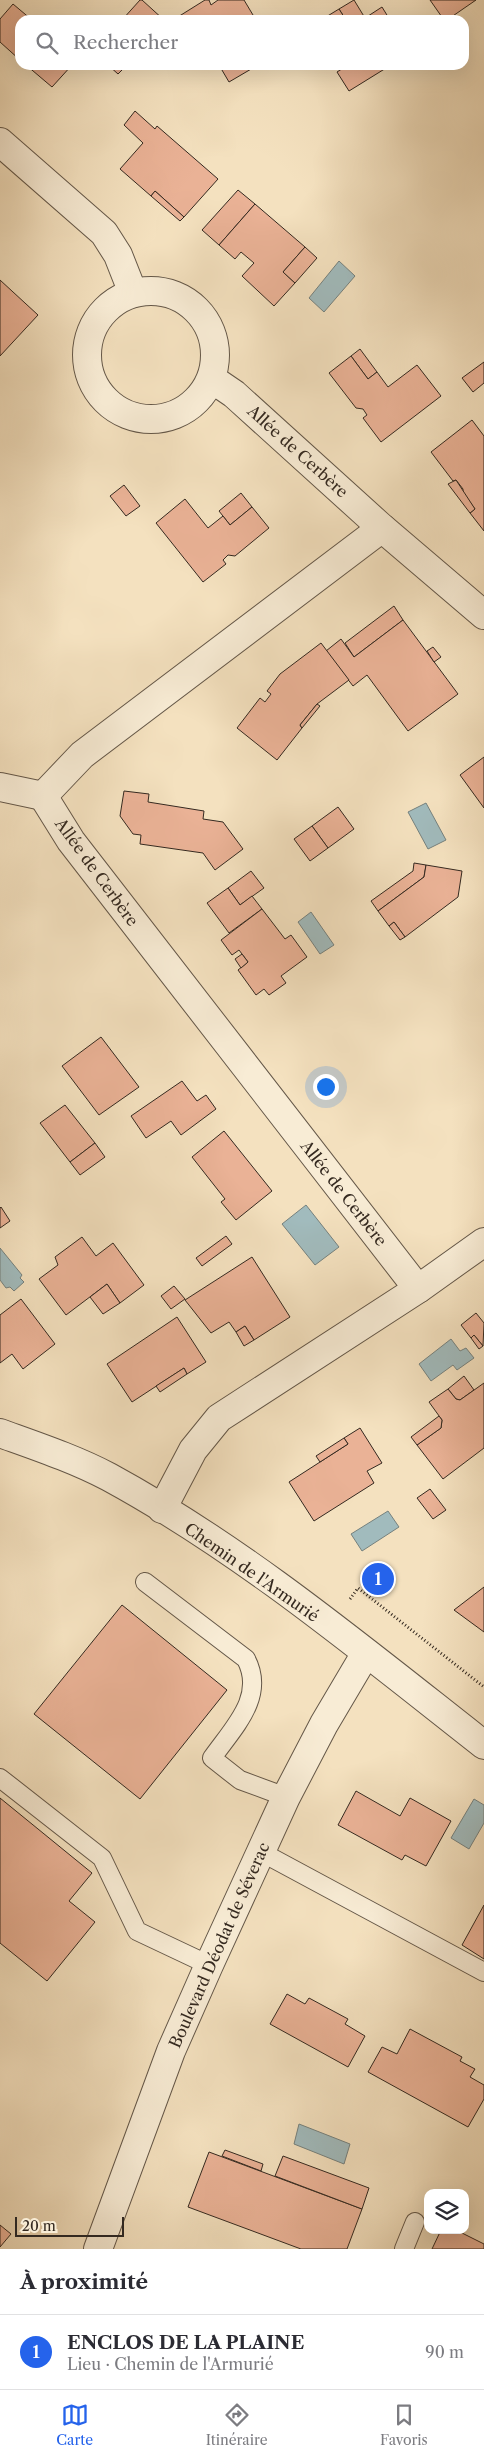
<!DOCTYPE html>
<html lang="fr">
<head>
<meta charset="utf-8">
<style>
  body { margin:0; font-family:"Libre Caslon Text",serif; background:#f7f7f7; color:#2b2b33 }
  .controls { position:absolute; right:15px; bottom:15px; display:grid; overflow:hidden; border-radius:10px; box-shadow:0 5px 20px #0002 }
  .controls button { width:45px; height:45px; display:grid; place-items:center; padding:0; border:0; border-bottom:1px solid #e1e1e2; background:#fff; color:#2b2b33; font:25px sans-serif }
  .scale { position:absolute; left:15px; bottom:12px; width:109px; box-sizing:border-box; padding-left:5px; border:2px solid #342920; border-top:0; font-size:14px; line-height:18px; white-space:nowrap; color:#342920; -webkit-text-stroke:4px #f8ecd5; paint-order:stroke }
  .you { position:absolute; left:325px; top:1086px; width:18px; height:18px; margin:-12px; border:4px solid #fff; border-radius:50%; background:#1a73e8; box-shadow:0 0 0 8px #1a73e833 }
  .badge { display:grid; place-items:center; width:32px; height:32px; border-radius:50%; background:#2563eb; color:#fff; font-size:16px; font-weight:700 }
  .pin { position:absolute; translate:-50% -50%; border:2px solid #fff; box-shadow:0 1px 5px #0006 }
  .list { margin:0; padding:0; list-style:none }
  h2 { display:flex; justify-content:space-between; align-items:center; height:65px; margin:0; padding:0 20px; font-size:21px }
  h2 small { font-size:16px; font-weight:400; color:#7c7c81 }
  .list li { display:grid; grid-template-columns:32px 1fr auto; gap:15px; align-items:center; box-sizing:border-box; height:75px; padding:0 20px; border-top:1px solid #e1e1e2 }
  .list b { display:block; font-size:19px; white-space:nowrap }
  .list p { margin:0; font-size:16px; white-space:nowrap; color:#7c7c81 }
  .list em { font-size:16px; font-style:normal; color:#7c7c81 }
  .icon { flex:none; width:28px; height:28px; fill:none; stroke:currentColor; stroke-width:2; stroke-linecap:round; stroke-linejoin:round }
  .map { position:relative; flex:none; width:484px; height:2249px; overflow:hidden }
  .search { position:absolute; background:#fff; box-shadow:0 5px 20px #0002; left:15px; right:15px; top:15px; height:55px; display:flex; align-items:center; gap:12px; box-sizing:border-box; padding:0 18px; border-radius:15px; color:#7c7c81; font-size:19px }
  .sheet { height:140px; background:#fff }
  nav { display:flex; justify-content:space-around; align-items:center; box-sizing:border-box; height:70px; border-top:1px solid #e1e1e2; background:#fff; font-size:14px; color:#7c7c81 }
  nav a { display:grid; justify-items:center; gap:2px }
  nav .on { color:#2563eb }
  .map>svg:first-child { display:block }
  .water { fill:#a1bbbd; stroke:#75817e }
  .building { fill:#eab296; stroke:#342920 }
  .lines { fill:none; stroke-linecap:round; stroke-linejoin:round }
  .service-casing { stroke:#645748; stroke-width:20 }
  .minor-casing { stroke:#645748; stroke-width:30 }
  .tertiary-casing { stroke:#645748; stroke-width:30 }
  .path { stroke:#342920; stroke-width:3; stroke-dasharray:1 2.5; stroke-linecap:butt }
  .service { stroke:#f8ecd5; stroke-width:18 }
  .minor { stroke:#f8ecd5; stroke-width:28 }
  .tertiary { stroke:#f8ecd5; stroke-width:28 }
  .labels { text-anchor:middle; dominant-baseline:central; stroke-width:4.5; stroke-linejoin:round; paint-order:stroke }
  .street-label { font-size:16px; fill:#342920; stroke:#f8ecd5 }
</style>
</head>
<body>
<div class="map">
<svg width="484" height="2249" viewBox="0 0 484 2249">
  <rect width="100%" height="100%" fill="#f4e1bf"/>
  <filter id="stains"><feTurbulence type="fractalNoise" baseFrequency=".004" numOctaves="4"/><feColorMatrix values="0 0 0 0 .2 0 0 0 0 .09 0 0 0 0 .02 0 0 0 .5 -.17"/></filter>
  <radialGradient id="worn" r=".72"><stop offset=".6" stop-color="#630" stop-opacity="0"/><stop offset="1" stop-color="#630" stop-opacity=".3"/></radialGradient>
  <g class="water">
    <path d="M339 261 355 276 324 312 309 298Z"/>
    <path d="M426 803 446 840 428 849 408 812Z"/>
    <path d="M311 912 334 945 320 954 298 922Z"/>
    <path d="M306 1205 339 1247 315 1265 282 1224Z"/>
    <path d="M0 1248 22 1275 20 1278 24 1282 14 1291 10 1287 6 1288 0 1280Z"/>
    <path d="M451 1339 460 1351 466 1348 474 1358 457 1370 453 1365 431 1381 419 1364Z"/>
    <path d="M388 1511 399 1527 362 1551 351 1534Z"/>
    <path d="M474 1799 484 1805V1823L469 1849 451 1838Z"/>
    <path d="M299 2124 350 2144 344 2164 294 2144Z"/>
  </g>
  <g class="building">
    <path d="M140 0H142L164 20H122Z"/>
    <path d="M205 0H209L211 5 218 0H244L256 20H173Z"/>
    <path d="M354 0 365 18 367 20H346L339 9Z"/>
    <path d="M430 0H476L447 20H444Z"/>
    <path d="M13 4 32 20H20V60L0 42V19Z"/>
    <path d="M382 7 390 20H367L365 18Z"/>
    <path d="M339 9 346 20H321Z"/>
    <path d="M26 65H72L52 87Z"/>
    <path d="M108 65H127L118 74Z"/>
    <path d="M219 65H258L229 82Z"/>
    <path d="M348 65H391L349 91 337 72Z"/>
    <path d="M135 111 155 129 157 126 218 179 184 217 155 191 151 196 120 169 143 143 124 125Z"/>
    <path d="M238 190 255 204 219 245 202 230Z"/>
    <path d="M155 191 184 217 180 221 151 196Z"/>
    <path d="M255 204 305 247 283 272 295 283 274 306 242 276 254 263 241 252 235 259 219 245Z"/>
    <path d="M305 247 317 258 295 283 283 272Z"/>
    <path d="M0 280 38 315 0 356Z"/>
    <path d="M360 349 377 372 368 379 351 356Z"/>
    <path d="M351 356 368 379 377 372 388 387 417 365 441 396 381 442 363 418 367 415 363 409 356 408 329 373Z"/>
    <path d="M484 362V383L473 392 462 378Z"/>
    <path d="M472 420 484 436V531L470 513 475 509 463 493V489L456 480 453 481 431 452Z"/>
    <path d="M456 480 475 509 470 513 448 484Z"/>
    <path d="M124 485 140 506 126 516 110 496Z"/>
    <path d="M241 493 252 507 230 525 219 511Z"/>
    <path d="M185 499 208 528 223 516 230 525 252 507 269 528 235 556 228 555 223 560 226 564 203 582 156 523Z"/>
    <path d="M394 606 403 620 354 657 345 643Z"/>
    <path d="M403 620 458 694 408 731 367 675 353 686 326 651 341 639 354 657Z"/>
    <path d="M321 643 349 680 317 704 300 725 302 728 277 760 237 728 260 698 265 702 271 694 267 691 280 674Z"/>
    <path d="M433 647 441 657 434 662 427 651Z"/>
    <path d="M317 704 320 706 302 728 300 725Z"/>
    <path d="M484 757V808L460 775Z"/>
    <path d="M124 791 149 794 148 802 204 811 203 819 223 822 243 849 215 870 203 853 140 844 141 835 133 834 120 816Z"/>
    <path d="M338 807 354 829 328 848 312 826Z"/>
    <path d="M312 826 328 848 310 861 294 839Z"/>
    <path d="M414 863 426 865 424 877 378 911 371 901 413 871Z"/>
    <path d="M426 865 462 871 458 897 405 937 394 922 389 926 378 911 424 877Z"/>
    <path d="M251 871 264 888 240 905 228 888Z"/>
    <path d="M228 888 240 905 252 896 262 909 229 933 207 903Z"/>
    <path d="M262 909 285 939 291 935 307 957 281 976 286 983 269 995 264 989 256 995 238 970 248 962 239 950 232 955 221 940Z"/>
    <path d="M394 922 405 937 400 940 389 926Z"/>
    <path d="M242 954 248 962 241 968 235 959Z"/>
    <path d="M101 1037 139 1087 99 1115 62 1066Z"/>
    <path d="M182 1081 197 1101 206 1095 216 1109 181 1135 171 1121 146 1138 131 1116Z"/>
    <path d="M65 1105 95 1143 70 1162 40 1123Z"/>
    <path d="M224 1131 272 1191 236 1220 221 1202 225 1199 192 1157Z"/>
    <path d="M95 1143 105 1157 80 1175 70 1162Z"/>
    <path d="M1 1207 10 1221 0 1228V1208Z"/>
    <path d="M226 1236 232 1244 202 1266 196 1258Z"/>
    <path d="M82 1237 96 1256 113 1243 144 1285 120 1303 107 1284 66 1315 39 1279 58 1265 55 1257Z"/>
    <path d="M252 1257 290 1317 254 1340 245 1326 236 1332 229 1322 211 1333 185 1300Z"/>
    <path d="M107 1284 120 1303 103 1314 90 1297Z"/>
    <path d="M174 1286 185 1299 171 1309 161 1296Z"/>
    <path d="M21 1299 55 1344 23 1369 12 1354 0 1363V1315Z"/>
    <path d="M476 1313 484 1323 483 1346 474 1335 471 1338 461 1325Z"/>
    <path d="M177 1317 206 1362 187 1374 184 1368 132 1402 107 1364Z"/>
    <path d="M245 1326 254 1340 244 1346 236 1332Z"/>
    <path d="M474 1335 483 1346 479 1349 471 1338Z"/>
    <path d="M184 1368 187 1374 160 1392 156 1386Z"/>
    <path d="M464 1376 474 1390 460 1400 456 1399 448 1389Z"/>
    <path d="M484 1383V1448L443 1479 417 1445 441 1428 442 1420 429 1402 448 1389 456 1399 460 1400Z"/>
    <path d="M439 1416 442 1420 441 1428 417 1445 411 1437Z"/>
    <path d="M360 1428 382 1463 367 1471 374 1483 314 1521 289 1482 348 1444 344 1438Z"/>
    <path d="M344 1438 348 1444 320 1462 316 1456Z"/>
    <path d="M430 1489 446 1510 433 1519 417 1498Z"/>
    <path d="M374 1568 390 1581 382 1590 366 1577Z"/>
    <path d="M484 1587V1632L454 1610Z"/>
    <path d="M122 1605 227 1690 140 1799 34 1714Z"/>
    <path d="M356 1791 400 1816 410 1798 451 1821 426 1866 405 1855 402 1860 338 1825Z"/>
    <path d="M0 1798 92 1873 69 1901 95 1922 47 1981 0 1943Z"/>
    <path d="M484 1905V1959L462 1945Z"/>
    <path d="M287 1994 305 2004 309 1998 348 2019 345 2024 365 2036 348 2067 270 2024Z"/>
    <path d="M410 2029 462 2057 460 2061 475 2069 470 2077 484 2085V2099L468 2127 368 2072 382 2047 397 2054Z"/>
    <path d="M225 2150 263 2164 261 2171 222 2156Z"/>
    <path d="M209 2152 362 2209 347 2249H301L188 2207Z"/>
    <path d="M283 2156 369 2188 362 2209 275 2176Z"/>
    <path d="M0 2225 11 2234 0 2247Z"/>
    <path d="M441 2230H456L484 2244V2249H432Z"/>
  </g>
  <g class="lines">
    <defs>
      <g id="service">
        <path d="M145 1582 246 1659C266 1697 233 1728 212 1758L240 1780 286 1797"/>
        <path d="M0 1778 102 1858 137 1931 209 1965"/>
        <path d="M261 1852 484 1972"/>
        <path d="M404 2249 415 2222"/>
      </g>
      <g id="minor">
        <path d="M0 142 104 233 118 255 133 293"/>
        <circle cx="151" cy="355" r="64"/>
        <path d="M212 379 234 394 382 528 484 615"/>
        <path d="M0 787 43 796"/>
        <path d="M43 796 71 841 418 1289"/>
        <path d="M43 796 82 755 382 528"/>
        <path d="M162 1509 193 1450 219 1418 418 1289 484 1242"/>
        <path d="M98 2249 171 2051 209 1965 286 1797 324 1724 366 1653"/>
      </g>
      <path id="tertiary" d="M0 1433C36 1446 75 1459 109 1477 243 1550 364 1651 484 1745"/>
    </defs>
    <use href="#service" class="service-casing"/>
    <use href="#minor" class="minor-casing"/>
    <use href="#tertiary" class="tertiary-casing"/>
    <path class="path" d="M350 1599 358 1588 484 1687"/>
    <use href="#service" class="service"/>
    <use href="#minor" class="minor"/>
    <use href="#tertiary" class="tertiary"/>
  </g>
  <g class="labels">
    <g class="street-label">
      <text transform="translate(298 451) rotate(42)">Allée de Cerbère</text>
      <text transform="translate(97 872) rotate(54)">Allée de Cerbère</text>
      <text transform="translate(344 1193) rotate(52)">Allée de Cerbère</text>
      <text transform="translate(252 1572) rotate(35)">Chemin de l'Armurié</text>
      <text transform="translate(219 1945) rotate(-66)">Boulevard Déodat de Séverac</text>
    </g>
  </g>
  <rect width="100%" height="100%" filter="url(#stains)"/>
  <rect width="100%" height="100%" fill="url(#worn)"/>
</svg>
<div class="controls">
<button><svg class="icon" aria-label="layers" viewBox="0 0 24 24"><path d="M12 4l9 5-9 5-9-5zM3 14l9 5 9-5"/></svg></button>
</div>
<div class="scale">20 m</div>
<div class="you"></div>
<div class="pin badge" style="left:378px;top:1579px">1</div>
<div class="search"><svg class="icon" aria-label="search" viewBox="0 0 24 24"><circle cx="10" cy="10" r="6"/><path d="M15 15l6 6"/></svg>Rechercher</div>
</div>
<section class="sheet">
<h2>À proximité<small></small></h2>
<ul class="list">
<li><span class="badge">1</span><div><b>ENCLOS DE LA PLAINE</b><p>Lieu · Chemin de l'Armurié</p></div><em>90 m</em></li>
</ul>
</section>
<nav>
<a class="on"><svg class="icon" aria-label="map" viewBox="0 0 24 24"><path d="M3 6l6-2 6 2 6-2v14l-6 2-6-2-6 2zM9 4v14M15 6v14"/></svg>Carte</a>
<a><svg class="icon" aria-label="directions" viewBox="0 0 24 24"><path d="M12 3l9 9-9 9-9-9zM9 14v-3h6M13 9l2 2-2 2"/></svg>Itinéraire</a>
<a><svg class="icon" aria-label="saved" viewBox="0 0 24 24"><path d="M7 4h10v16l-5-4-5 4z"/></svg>Favoris</a>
</nav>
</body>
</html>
